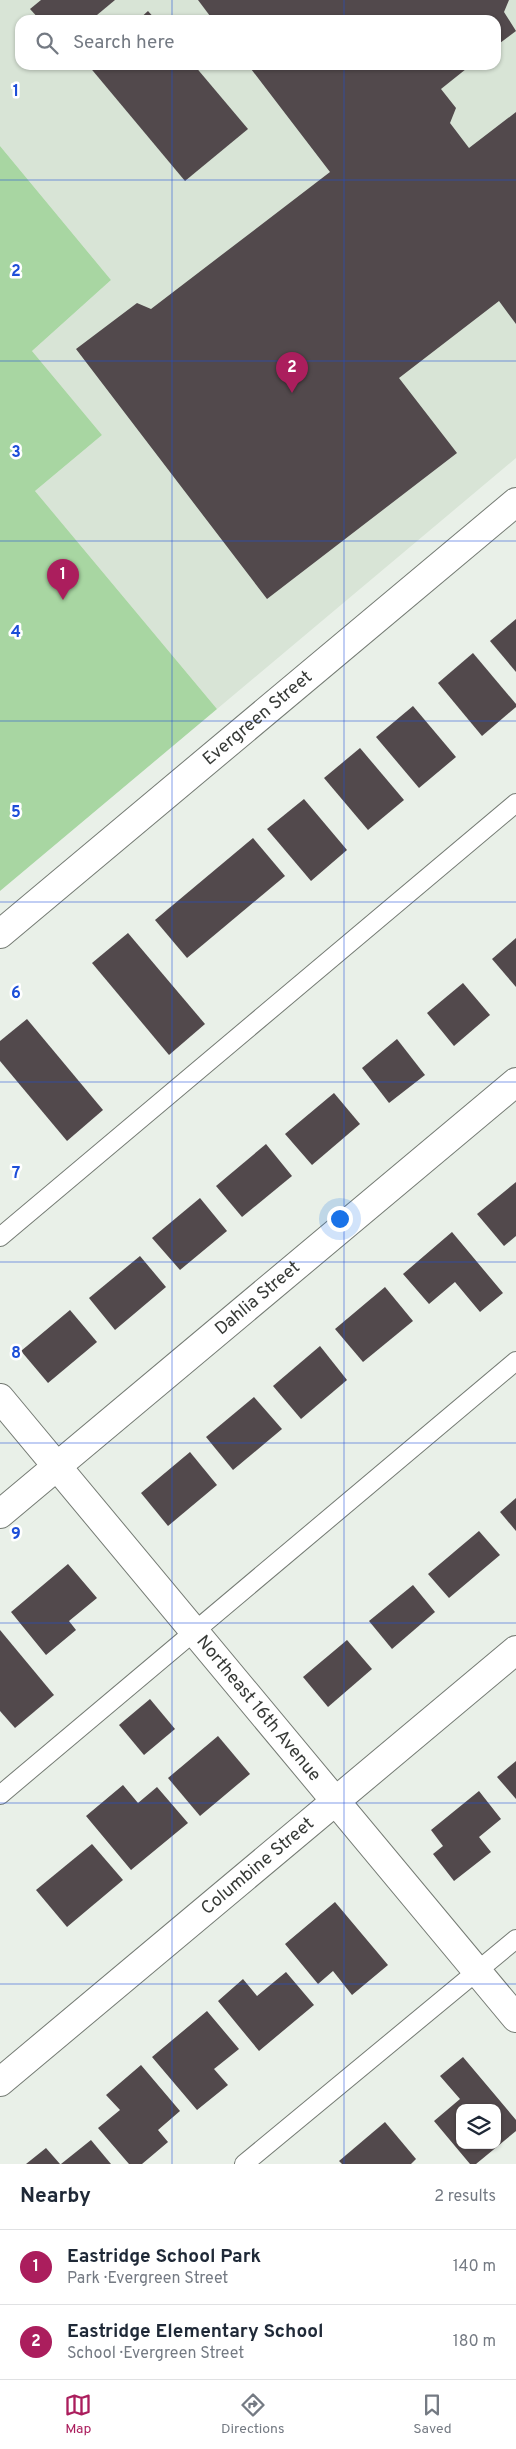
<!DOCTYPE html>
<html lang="en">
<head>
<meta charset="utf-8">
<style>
  body { margin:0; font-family:Overpass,sans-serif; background:#f6f6f7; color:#1f2937 }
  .controls { position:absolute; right:15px; bottom:15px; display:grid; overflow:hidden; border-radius:10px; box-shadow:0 1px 4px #0004 }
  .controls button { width:45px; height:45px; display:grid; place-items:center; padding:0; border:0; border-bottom:1px solid #e0e1e3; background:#fff; color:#1f2937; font:25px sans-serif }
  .you { position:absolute; left:339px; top:1218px; width:18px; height:18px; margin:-12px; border:4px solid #fff; border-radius:50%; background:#1a73e8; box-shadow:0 0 0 8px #1a73e833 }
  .badge { display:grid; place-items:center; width:32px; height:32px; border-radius:50%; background:#ab1e5d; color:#fff; font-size:16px; font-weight:700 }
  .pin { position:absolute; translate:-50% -41px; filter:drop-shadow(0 1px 2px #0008) }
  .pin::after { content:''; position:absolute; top:26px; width:18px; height:15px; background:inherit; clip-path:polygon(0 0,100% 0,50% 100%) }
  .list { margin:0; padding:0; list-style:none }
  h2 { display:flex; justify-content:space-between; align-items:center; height:65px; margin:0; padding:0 20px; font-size:21px }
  h2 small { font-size:16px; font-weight:400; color:#747a83 }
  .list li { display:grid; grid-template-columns:32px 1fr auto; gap:15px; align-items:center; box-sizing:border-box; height:75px; padding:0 20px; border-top:1px solid #e0e1e3 }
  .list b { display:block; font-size:19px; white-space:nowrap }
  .list p { margin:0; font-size:16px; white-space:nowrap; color:#747a83 }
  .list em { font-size:16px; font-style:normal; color:#747a83 }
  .icon { flex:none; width:28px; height:28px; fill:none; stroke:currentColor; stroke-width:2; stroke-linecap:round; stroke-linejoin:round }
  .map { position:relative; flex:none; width:516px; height:2164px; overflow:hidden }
  .search { position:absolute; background:#fff; box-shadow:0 1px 4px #0004; left:15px; right:15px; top:15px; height:55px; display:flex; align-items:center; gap:12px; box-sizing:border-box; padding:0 18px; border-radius:15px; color:#747a83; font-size:19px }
  .sheet { height:215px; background:#fff }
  nav { display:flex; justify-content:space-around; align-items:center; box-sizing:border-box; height:70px; border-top:1px solid #e0e1e3; background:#fff; font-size:14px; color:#747a83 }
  nav a { display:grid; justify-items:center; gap:2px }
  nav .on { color:#ab1e5d }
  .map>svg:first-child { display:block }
  .built { fill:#d8e4d6; fill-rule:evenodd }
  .green { fill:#a8d6a2 }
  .building { fill:#52494c; fill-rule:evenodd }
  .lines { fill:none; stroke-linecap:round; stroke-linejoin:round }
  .service-casing { stroke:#757b74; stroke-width:20 }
  .minor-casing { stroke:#757b74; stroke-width:30 }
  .tertiary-casing { stroke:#757b74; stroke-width:30 }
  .service { stroke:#fff; stroke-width:18 }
  .minor { stroke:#fff; stroke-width:28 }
  .tertiary { stroke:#fff; stroke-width:28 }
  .grid { fill:none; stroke:#1d4ed8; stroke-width:1; stroke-opacity:0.55 }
  .labels { text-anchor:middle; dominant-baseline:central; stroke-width:5; stroke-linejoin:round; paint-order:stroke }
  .street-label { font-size:18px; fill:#373a37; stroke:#fff }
  .grid-label { font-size:16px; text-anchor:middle; font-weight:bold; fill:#1d4ed8; stroke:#fff; stroke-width:5; stroke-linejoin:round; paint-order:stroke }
</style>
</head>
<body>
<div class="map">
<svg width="516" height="2164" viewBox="0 0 516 2164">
  <rect width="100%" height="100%" fill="#e9f0e8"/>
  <path class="built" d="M0 0H516V458L217 709 35 491 102 435 32 351 111 280 0 146ZM20 20H496V65H20Z"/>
  <path class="green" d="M0 146 111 280 32 351 102 435 35 491 217 709 0 891Z"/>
  <g class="building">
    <path d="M41 0H115L91 20H40L30 9Z"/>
    <path d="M198 0H509L504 12 516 31 496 46V20H213Z"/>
    <path d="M148 11 156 20H138Z"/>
    <path d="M88 65H194L248 129 185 181Z"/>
    <path d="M248 65H471L441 89 456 108 450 123 469 148 516 112V324L499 301 399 378 457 453 267 599 76 349 137 303 151 309 330 172Z"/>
    <path d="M516 619V672L490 641Z"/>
    <path d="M473 653 516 704V707L482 736 438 683Z"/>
    <path d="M413 706 456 757 419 788 376 737Z"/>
    <path d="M360 748 404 800 368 830 324 778Z"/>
    <path d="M304 799 347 850 311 881 267 829Z"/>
    <path d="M253 838 285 876 187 958 155 920Z"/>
    <path d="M128 933 205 1024 169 1055 92 963Z"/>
    <path d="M516 938V987L492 959Z"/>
    <path d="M463 983 490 1015 454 1046 427 1013Z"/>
    <path d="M27 1019 103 1110 67 1141 0 1061V1041Z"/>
    <path d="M397 1039 425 1075 389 1103 362 1068Z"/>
    <path d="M334 1093 360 1124 312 1165 285 1134Z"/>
    <path d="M266 1144 292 1176 242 1217 216 1186Z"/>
    <path d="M516 1182V1236L504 1246 477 1214Z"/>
    <path d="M200 1198 227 1231 180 1270 152 1238Z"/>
    <path d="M452 1232 503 1293 480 1312 455 1282 429 1304 403 1274Z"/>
    <path d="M140 1256 166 1287 115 1330 89 1298Z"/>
    <path d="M385 1287 413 1321 363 1362 335 1329Z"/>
    <path d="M70 1310 97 1342 48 1383 21 1351Z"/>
    <path d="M320 1346 347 1380 301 1419 273 1386Z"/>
    <path d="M254 1397 282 1429 233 1470 206 1437Z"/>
    <path d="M190 1452 217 1485 168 1526 141 1493Z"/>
    <path d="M516 1498V1531L500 1512Z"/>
    <path d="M479 1531 500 1555 449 1598 428 1574Z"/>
    <path d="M68 1564 97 1598 69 1621 76 1630 46 1655 11 1612Z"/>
    <path d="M413 1585 435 1612 392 1649 369 1621Z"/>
    <path d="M0 1630 54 1695 15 1728 0 1711Z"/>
    <path d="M347 1640 372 1669 328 1707 303 1677Z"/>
    <path d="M150 1699 175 1729 144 1755 119 1725Z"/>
    <path d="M218 1736 250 1774 200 1816 168 1778Z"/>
    <path d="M516 1761V1799L497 1777Z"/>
    <path d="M123 1785 138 1803 157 1787 188 1823 131 1870 86 1816Z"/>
    <path d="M479 1791 501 1819 479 1837 491 1852 454 1881 433 1854 443 1846 431 1830Z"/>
    <path d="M92 1844 123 1880 67 1927 36 1890Z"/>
    <path d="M335 1902 388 1965 352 1995 333 1971 318 1984 285 1944Z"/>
    <path d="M286 1972 314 2005 259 2051 218 2001 243 1979 257 1996Z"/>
    <path d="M207 2011 239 2049 214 2069 228 2085 197 2110 152 2057Z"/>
    <path d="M463 2057 516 2120V2131L476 2164H470L434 2121 460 2099 440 2076ZM460 2108H497V2145H460Z"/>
    <path d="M141 2065 180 2111 158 2130 168 2142 142 2164H129L98 2128 120 2110 106 2095Z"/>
    <path d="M385 2122 416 2159 411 2164H342L339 2161Z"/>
    <path d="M91 2140 111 2164H61Z"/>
    <path d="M46 2148 60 2164H26Z"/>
  </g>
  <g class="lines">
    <defs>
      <g id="service">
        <path d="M0 1237 516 803"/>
        <path d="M0 1795 516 1361"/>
        <path d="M244 2164 516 1939"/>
      </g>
      <g id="minor">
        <path id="s1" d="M0 1398 516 2018"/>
        <path id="s2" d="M0 1514 516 1082"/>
        <path id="s3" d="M0 2082 516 1650"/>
      </g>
      <g id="tertiary">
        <path id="s4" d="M0 934 516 502"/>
      </g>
    </defs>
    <use href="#service" class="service-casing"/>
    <use href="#minor" class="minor-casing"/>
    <use href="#tertiary" class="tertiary-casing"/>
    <use href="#service" class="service"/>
    <use href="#minor" class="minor"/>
    <use href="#tertiary" class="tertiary"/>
  </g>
  <path class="grid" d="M172 0V20M344 0V20M172 65V2164M344 65V2164M0 180H516M0 361H516M0 541H516M0 721H516M0 902H516M0 1082H516M0 1262H516M0 1443H516M0 1623H516M0 1803H516M0 1984H516"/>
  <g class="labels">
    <g class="street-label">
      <text stroke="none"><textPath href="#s4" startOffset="336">Evergreen Street</textPath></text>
      <text stroke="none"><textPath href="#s2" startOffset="336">Dahlia Street</textPath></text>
      <text stroke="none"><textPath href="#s1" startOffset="404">Northeast 16th Avenue</textPath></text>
      <text stroke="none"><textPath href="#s3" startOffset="336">Columbine Street</textPath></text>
    </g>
  </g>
  <g class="grid-label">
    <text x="16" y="96">1</text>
    <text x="16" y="276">2</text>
    <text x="16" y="457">3</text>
    <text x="16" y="637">4</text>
    <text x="16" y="817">5</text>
    <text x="16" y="998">6</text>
    <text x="16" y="1178">7</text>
    <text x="16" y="1358">8</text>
    <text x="16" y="1539">9</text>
  </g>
</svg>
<div class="controls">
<button><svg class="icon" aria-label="layers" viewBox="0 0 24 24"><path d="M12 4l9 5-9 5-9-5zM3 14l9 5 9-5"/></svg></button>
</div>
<div class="you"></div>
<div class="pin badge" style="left:63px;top:600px">1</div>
<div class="pin badge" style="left:292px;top:393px">2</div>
<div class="search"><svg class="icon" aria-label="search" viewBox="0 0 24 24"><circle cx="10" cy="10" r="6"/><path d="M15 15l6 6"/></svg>Search here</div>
</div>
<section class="sheet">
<h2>Nearby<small>2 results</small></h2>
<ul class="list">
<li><span class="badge">1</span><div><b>Eastridge School Park</b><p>Park · Evergreen Street</p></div><em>140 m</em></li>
<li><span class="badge">2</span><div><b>Eastridge Elementary School</b><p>School · Evergreen Street</p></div><em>180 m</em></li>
</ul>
</section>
<nav>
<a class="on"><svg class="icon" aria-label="map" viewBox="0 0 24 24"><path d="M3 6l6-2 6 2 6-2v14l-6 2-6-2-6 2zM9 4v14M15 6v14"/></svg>Map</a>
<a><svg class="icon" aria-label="directions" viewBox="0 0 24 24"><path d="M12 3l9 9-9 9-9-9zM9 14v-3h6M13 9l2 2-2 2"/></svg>Directions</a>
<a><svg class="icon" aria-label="saved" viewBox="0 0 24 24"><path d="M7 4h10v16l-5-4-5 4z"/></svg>Saved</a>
</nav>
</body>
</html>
